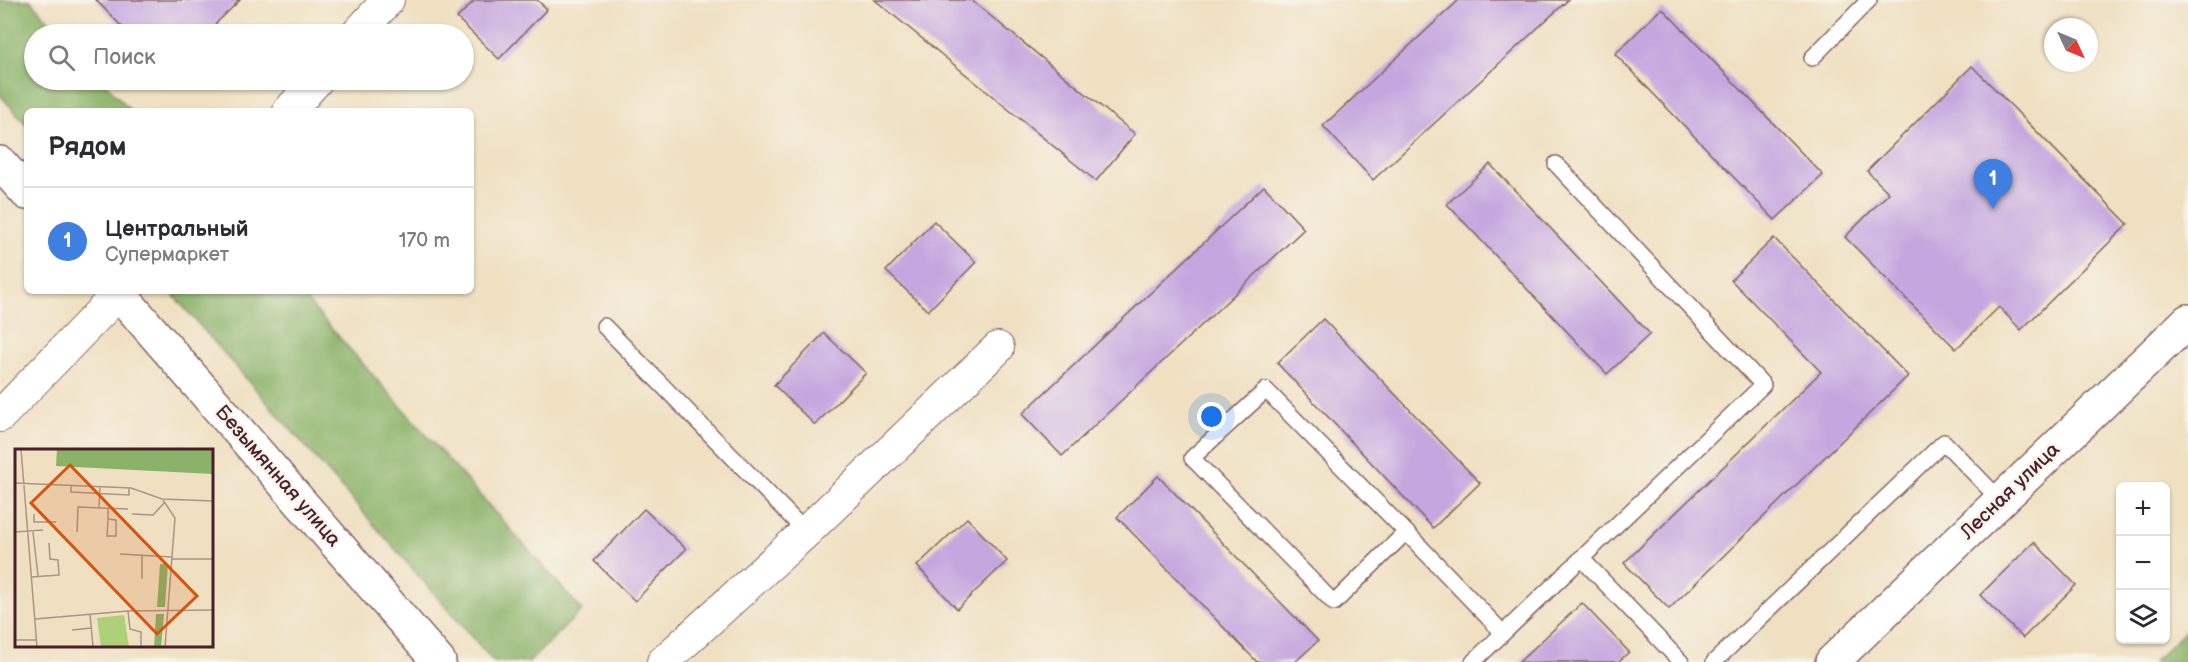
<!DOCTYPE html>
<html lang="ru">
<head>
<meta charset="utf-8">
<style>
  body { margin:0; font-family:"Balsamiq Sans",sans-serif; background:#f7f7f7; color:#2b2b33 }
  .controls { position:absolute; right:18px; bottom:18px; display:grid; overflow:hidden; border-radius:9px; box-shadow:0 2px 4px #0004 }
  .controls button { width:54px; height:54px; display:grid; place-items:center; padding:0; border:0; border-bottom:2px solid #e1e1e2; background:#fff; color:#2b2b33; font:30px sans-serif }
  .compass { position:absolute; left:2044px; top:18px; width:54px; height:54px; border-radius:50%; background:#fff; box-shadow:0 2px 4px #0004; rotate:134deg }
  .you { position:absolute; left:1212px; top:417px; width:21px; height:21px; margin:-15px; border:4px solid #fff; border-radius:50%; background:#1a73e8; box-shadow:0 0 0 9px #1a73e833 }
  .badge { display:grid; place-items:center; width:39px; height:39px; border-radius:50%; background:#1f6fb2; color:#fff; font-size:20px; font-weight:700 }
  .pin { position:absolute; translate:-50% -50px; filter:drop-shadow(0 2px 3px #0008) }
  .pin::after { content:''; position:absolute; top:32px; width:21px; height:18px; background:inherit; clip-path:polygon(0 0,100% 0,50% 100%) }
  .list { margin:0; padding:0; list-style:none }
  h2 { display:flex; justify-content:space-between; align-items:center; height:78px; margin:0; padding:0 24px; font-size:26px }
  h2 small { font-size:20px; font-weight:400; color:#7c7c81 }
  .list li { display:grid; grid-template-columns:39px 1fr auto; gap:18px; align-items:center; box-sizing:border-box; height:108px; padding:0 24px; border-top:2px solid #e1e1e2 }
  .list b { display:block; font-size:22px; white-space:nowrap }
  .list p { margin:0; font-size:20px; white-space:nowrap; color:#7c7c81 }
  .list em { font-size:20px; font-style:normal; color:#7c7c81 }
  .icon { flex:none; width:33px; height:33px; fill:none; stroke:currentColor; stroke-width:2; stroke-linecap:round; stroke-linejoin:round }
  .map { position:relative; flex:none; width:2188px; height:662px; overflow:hidden }
  .search { position:absolute; background:#fff; box-shadow:0 2px 4px #0004; left:24px; top:24px; width:450px; height:66px; display:flex; align-items:center; gap:15px; box-sizing:border-box; padding:0 21px; border-radius:33px; color:#7c7c81; font-size:22px }
  .panel { position:absolute; background:#fff; box-shadow:0 2px 4px #0004; left:24px; top:108px; width:450px; height:186px; border-radius:9px }
  .map>svg:first-child { display:block }
  .forest { fill:#8ab268; stroke:#6a684a; stroke-width:1.5 }
  .building { fill:#c5a7df }
  .lines { fill:none; stroke-linecap:round; stroke-linejoin:round }
  .service-casing { stroke:#846360; stroke-width:18 }
  .minor-casing { stroke:#846360; stroke-width:34 }
  .tertiary-casing { stroke:#846360; stroke-width:36 }
  .service { stroke:#fff; stroke-width:15 }
  .minor { stroke:#fff; stroke-width:32 }
  .tertiary { stroke:#fff; stroke-width:33 }
  .labels { text-anchor:middle; dominant-baseline:central; stroke-width:4.5; stroke-linejoin:round; paint-order:stroke }
  .street-label { font-size:20px; fill:#4a1f2b; stroke:#f7f3e8 }
  .inset-road { fill:none; stroke:#ad9385; stroke-width:1.5 }
  .view { fill:#d8530f; fill-opacity:0.15; stroke:#d8530f; stroke-width:3 }
  .inset-edge { fill:none; stroke:#4a1f2b; stroke-width:3 }
</style>
</head>
<body>
<div class="map">
<svg width="2188" height="662" viewBox="0 0 2188 662">
  <rect width="100%" height="100%" fill="#f7f3e8"/>
  <filter id="ink" filterUnits="userSpaceOnUse"><feTurbulence type="fractalNoise" baseFrequency=".0167" numOctaves="2"/><feDisplacementMap in="SourceGraphic" scale="12" xChannelSelector="R" yChannelSelector="G"/><feConvolveMatrix kernelMatrix="1 2 1 2 8 2 1 2 1" color-interpolation-filters="sRGB"/></filter>
  <filter id="wash" filterUnits="userSpaceOnUse"><feTurbulence type="fractalNoise" baseFrequency=".008" numOctaves="4" result="noise"/><feDisplacementMap in="SourceGraphic" scale="24" xChannelSelector="R" yChannelSelector="G"/><feGaussianBlur stdDeviation="1.35" result="paint"/><feColorMatrix in="noise" values="0 0 0 0 0 0 0 0 0 0 0 0 0 0 0 0 0 1.4 0 .05"/><feComposite in="paint" operator="in"/></filter>
  <g filter="url(#wash)">
    <rect width="100%" height="100%" fill="#efe0c1"/>
    <g class="forest">
      <path d="M0 0H30L61 34H34V80H102L131 111H27V125L0 95Z"/>
      <path d="M179 291H298L582 610 529 662H494L174 296Z"/>
      <path d="M2188 629V662H2153Z"/>
    </g>
    <g id="blocks">
      <g class="building">
        <path d="M96 0H240L205 34H129Z"/>
        <path d="M475 0H537L547 9 499 59 457 18Z"/>
        <path d="M875 0H971L1135 134 1096 181Z"/>
        <path d="M1459 0H1568L1373 180 1323 126Z"/>
        <path d="M1662 8 1823 175 1775 220 1615 54Z"/>
        <path d="M1972 66 2128 224 2021 330 1999 307 1956 349 1845 237 1889 193 1867 171Z"/>
        <path d="M1490 164 1650 334 1607 374 1447 204Z"/>
        <path d="M1264 186 1304 229 1062 456 1022 414Z"/>
        <path d="M934 221 976 262 928 311 886 271Z"/>
        <path d="M1774 238 1908 376 1669 609 1624 563 1821 372 1731 280Z"/>
        <path d="M1323 319 1480 483 1433 528 1277 363Z"/>
        <path d="M824 333 866 373 815 425 774 385Z"/>
        <path d="M1158 476 1318 641 1295 662H1257L1117 517Z"/>
        <path d="M644 509 686 549 635 601 594 561Z"/>
        <path d="M967 518 1007 561 957 609 917 566Z"/>
        <path d="M2034 542 2076 585 2023 638 1980 595Z"/>
        <path d="M1582 603 1629 652 1618 662H1519Z"/>
      </g>
    </g>
  </g>
  <g filter="url(#ink)">
    <use href="#blocks" fill-opacity="0" stroke="#846360" stroke-width="1.5"/>
    <g class="lines">
      <defs>
        <g id="service">
          <path d="M1812 58 1869 0"/>
          <path d="M604 326 806 532"/>
          <path d="M1406 532 1266 390 1192 458 1334 603 1406 532 1503 633"/>
          <path d="M1581 558 1681 662"/>
          <path d="M1473 662 1763 385 1556 164"/>
          <path d="M1714 662 1944 442 2000 500"/>
        </g>
        <g id="minor">
          <path d="M357 34 388 0"/>
          <path d="M289 111 317 80"/>
          <path d="M0 416 121 291"/>
          <path d="M663 662 806 532 998 348"/>
        </g>
        <g id="tertiary">
          <path d="M0 163 27 193"/>
          <path d="M117 291 439 662"/>
          <path d="M1832 662 2188 321"/>
        </g>
      </defs>
      <use href="#service" class="service-casing"/>
      <use href="#minor" class="minor-casing"/>
      <use href="#tertiary" class="tertiary-casing"/>
      <use href="#service" class="service"/>
      <use href="#minor" class="minor"/>
      <use href="#tertiary" class="tertiary"/>
    </g>
  </g>
  <g class="labels">
    <g class="street-label">
      <text transform="translate(278 476) rotate(49)">Безымянная улица</text>
      <text transform="translate(2010 491) rotate(-44)">Лесная улица</text>
    </g>
  </g>
  <g transform="translate(15 449)">
    <rect width="198" height="198" fill="#efe0c1"/>
    <path d="M109 166 114 198H86L82 169Z" fill="#add078"/>
    <path d="M42 0H198V25L41 17ZM145 115H153L150 158H142ZM141 165H149L146 198H139Z" fill="#8ab268"/>
    <path class="inset-road" d="M6 0 22 198M0 34 116 39 147 50 198 52M56 37V43L114 46V39M148 51 160 69 150 198M84 58 85 38M19 65V73H41M117 65 138 66 150 53M93 70 92 87H101V71L93 70V59M0 83 28 81M18 83 23 127M62 83 63 58 113 60M105 105 157 108M157 110H198M16 128 44 126 43 111 35 110 34 94M127 130V106M113 162 115 180 126 183V198M75 165 78 198M20 170 113 162 198 161M57 181 76 179M0 191H21"/>
    <path class="view" d="M55 16 182 147 142 185 16 54Z"/>
    <rect width="198" height="198" class="inset-edge"/>
  </g>
</svg>
<div class="controls">
<button>+</button>
<button>−</button>
<button><svg class="icon" aria-label="layers" viewBox="0 0 24 24"><path d="M12 4l9 5-9 5-9-5zM3 14l9 5 9-5"/></svg></button>
</div>
<svg class="compass" viewBox="-18 -18 36 36"><path d="M0-13l5 13h-10z" fill="#e53935"/><path d="M0 13l5-13h-10z" fill="#7c7c81"/></svg>
<div class="you"></div>
<div class="pin badge" style="left:1993px;top:209px;background:#3f7fe0">1</div>
<div class="search"><svg class="icon" aria-label="search" viewBox="0 0 24 24"><circle cx="10" cy="10" r="6"/><path d="M15 15l6 6"/></svg>Поиск</div>
<section class="panel">
<h2>Рядом<small></small></h2>
<ul class="list">
<li><span class="badge" style="background:#3f7fe0">1</span><div><b>Центральный</b><p>Супермаркет</p></div><em>170 m</em></li>
</ul>
</section>
</div>
</body>
</html>
